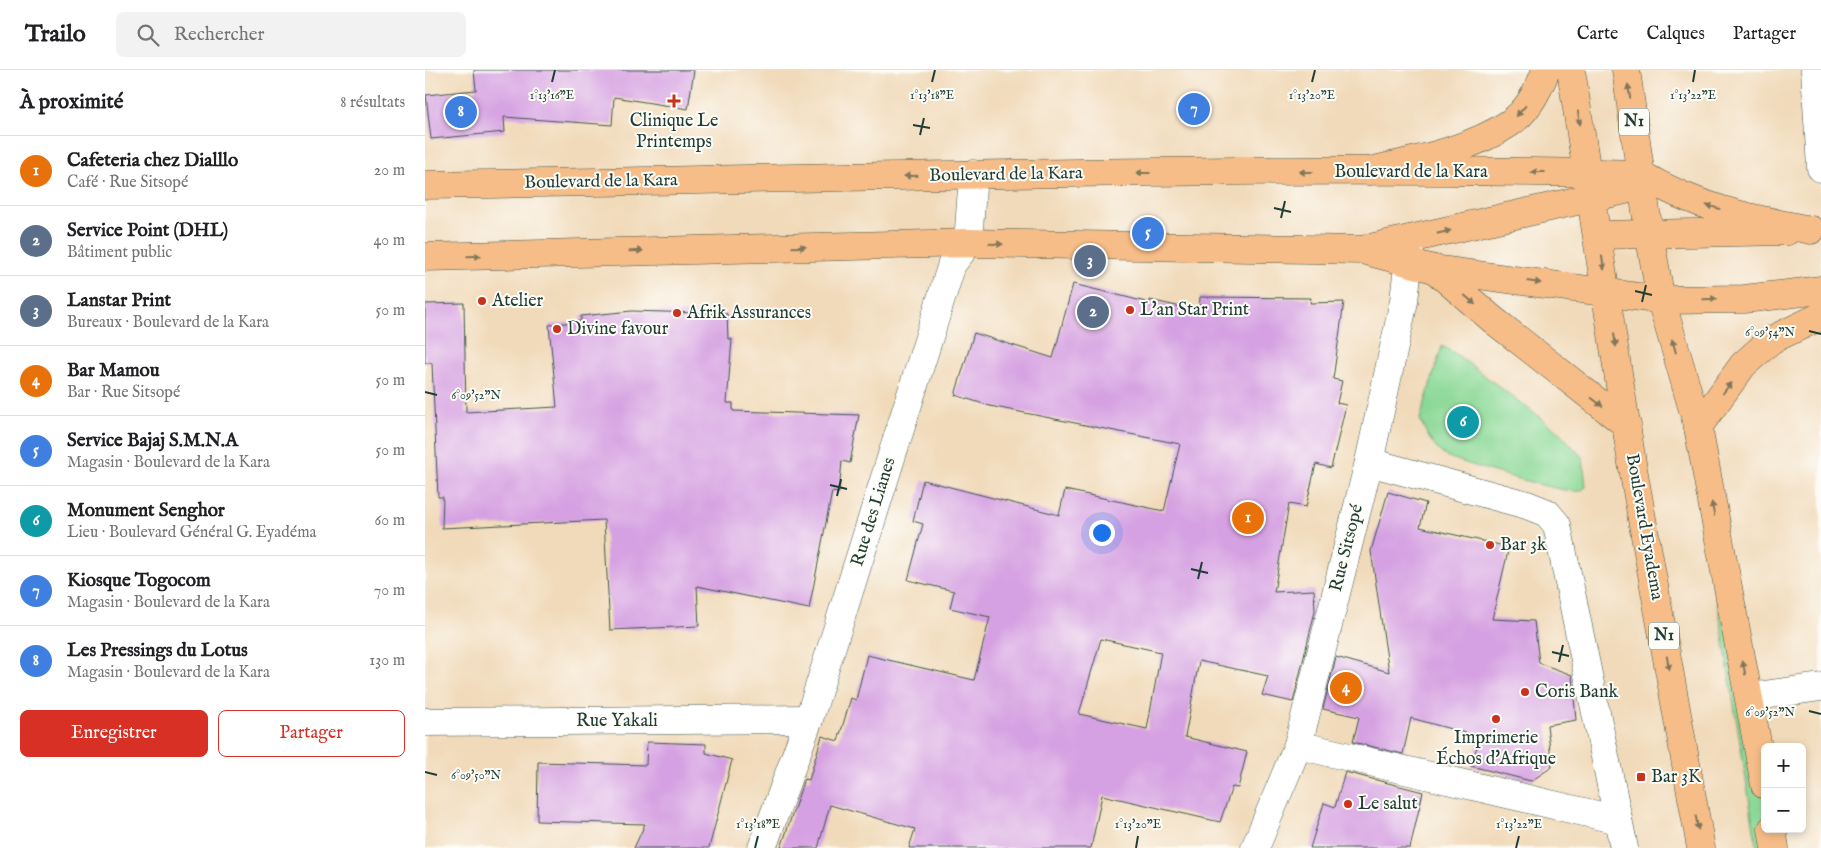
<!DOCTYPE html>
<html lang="fr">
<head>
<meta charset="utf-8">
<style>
  body { margin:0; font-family:"IM FELL English",serif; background:#f2f2f2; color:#202124 }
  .controls { position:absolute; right:15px; bottom:15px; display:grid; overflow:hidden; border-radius:8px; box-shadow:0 2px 8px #0003 }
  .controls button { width:45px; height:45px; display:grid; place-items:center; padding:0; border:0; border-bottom:1px solid #e0e0e0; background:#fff; color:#202124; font:25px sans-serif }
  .you { position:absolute; left:676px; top:462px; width:18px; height:18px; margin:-12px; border:4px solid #fff; border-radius:50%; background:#1a73e8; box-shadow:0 0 0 8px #1a73e833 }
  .badge { display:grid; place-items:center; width:32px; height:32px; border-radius:50%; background:#d93025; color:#fff; font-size:16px; font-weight:700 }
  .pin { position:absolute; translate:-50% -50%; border:2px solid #fff; box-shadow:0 1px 5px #0006 }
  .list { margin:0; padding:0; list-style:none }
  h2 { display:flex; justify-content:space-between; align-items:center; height:65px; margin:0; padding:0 20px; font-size:21px }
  h2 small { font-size:16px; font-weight:400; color:#757577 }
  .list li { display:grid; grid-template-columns:32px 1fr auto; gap:15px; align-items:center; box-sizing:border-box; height:70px; padding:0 20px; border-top:1px solid #e0e0e0 }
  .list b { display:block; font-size:19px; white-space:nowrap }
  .list p { margin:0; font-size:16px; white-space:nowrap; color:#757577 }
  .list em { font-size:16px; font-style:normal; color:#757577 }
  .actions { display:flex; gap:10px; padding:15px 20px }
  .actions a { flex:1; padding:11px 0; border:1px solid #d93025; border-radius:8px; text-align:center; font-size:18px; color:#d93025 }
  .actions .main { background:#d93025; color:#fff }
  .icon { flex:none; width:28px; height:28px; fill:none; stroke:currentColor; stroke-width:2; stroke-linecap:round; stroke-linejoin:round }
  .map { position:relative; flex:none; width:1396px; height:778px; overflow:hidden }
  header { display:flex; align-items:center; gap:30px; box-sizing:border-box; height:70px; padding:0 25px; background:#fff; border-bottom:1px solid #e0e0e0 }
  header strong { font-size:24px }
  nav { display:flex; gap:28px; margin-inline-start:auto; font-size:18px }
  .search { width:350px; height:45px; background:#f2f2f2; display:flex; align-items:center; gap:12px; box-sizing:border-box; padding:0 18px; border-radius:8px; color:#757577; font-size:19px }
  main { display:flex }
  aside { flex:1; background:#fff }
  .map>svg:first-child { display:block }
  .green { fill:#8cd997; stroke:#568b66 }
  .building { fill:#d6a1e2; fill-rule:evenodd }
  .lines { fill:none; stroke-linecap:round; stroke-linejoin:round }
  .minor-casing { stroke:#3e5548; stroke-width:29 }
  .major-casing { stroke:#3e5548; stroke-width:29 }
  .highway-casing { stroke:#3e5548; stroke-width:29 }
  .minor { stroke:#fff; stroke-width:28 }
  .major { stroke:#f7bd88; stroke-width:28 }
  .highway { stroke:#f7bd88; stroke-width:28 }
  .oneway { fill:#80775a }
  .ticks { fill:none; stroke:#1f3d34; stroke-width:2 }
  .poi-dot { fill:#c8321e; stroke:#fdfcf7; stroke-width:2 }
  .labels { text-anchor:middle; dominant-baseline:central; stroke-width:4; stroke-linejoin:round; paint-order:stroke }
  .shield { fill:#fdfcf7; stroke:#62766e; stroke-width:1 }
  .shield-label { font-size:16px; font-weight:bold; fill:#1f3d34 }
  .poi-label { font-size:18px; fill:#1f3d34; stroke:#fdfcf7; text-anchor:start }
  .street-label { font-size:18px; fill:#1f3d34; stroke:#fdfcf7 }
  .ticks-label { font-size:12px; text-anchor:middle; fill:#1f3d34; stroke:#fdfcf7; stroke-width:4; stroke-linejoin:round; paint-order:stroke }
</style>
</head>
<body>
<header>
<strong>Trailo</strong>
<div class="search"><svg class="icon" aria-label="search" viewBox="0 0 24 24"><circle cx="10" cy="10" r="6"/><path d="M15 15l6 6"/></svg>Rechercher</div>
<nav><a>Carte</a><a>Calques</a><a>Partager</a></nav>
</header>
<main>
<aside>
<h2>À proximité<small>8 résultats</small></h2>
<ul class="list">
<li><span class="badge" style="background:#e8710a">1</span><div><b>Cafeteria chez Dialllo</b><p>Café · Rue Sitsopé</p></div><em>20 m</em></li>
<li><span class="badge" style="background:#5c6f8a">2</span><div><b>Service Point (DHL)</b><p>Bâtiment public</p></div><em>40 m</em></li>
<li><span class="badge" style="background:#5c6f8a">3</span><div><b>Lanstar Print</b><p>Bureaux · Boulevard de la Kara</p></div><em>50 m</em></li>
<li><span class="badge" style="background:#e8710a">4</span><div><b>Bar Mamou</b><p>Bar · Rue Sitsopé</p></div><em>50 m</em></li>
<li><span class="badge" style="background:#3f7fe0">5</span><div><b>Service Bajaj S.M.N.A</b><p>Magasin · Boulevard de la Kara</p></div><em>50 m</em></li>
<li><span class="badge" style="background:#0f9aa8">6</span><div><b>Monument Senghor</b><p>Lieu · Boulevard Général G. Eyadéma</p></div><em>60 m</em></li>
<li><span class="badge" style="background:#3f7fe0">7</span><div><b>Kiosque Togocom</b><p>Magasin · Boulevard de la Kara</p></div><em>70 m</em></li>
<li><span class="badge" style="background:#3f7fe0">8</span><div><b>Les Pressings du Lotus</b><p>Magasin · Boulevard de la Kara</p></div><em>130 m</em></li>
</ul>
<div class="actions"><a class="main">Enregistrer</a><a>Partager</a></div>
</aside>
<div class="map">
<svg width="1396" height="778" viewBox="0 0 1396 778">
  <rect width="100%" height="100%" fill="#fdfcf7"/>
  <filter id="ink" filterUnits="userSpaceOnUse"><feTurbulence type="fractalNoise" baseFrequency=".02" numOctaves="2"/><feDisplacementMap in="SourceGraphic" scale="10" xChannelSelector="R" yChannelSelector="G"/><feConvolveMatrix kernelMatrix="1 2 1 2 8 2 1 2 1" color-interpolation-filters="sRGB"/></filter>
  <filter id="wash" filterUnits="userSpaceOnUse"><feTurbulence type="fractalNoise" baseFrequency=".0096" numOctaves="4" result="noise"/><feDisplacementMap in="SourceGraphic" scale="20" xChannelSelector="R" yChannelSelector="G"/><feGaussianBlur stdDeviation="1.12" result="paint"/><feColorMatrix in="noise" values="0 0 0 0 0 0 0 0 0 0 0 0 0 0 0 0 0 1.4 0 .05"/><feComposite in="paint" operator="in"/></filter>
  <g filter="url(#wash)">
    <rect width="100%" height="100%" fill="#f1daba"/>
    <g class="green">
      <path d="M1017 276 1031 284 1134 362 1158 388 1161 417C1159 418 1157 421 1154 421 1143 425 1036 393 1021 386 1008 379 1000 361 995 349Z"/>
      <path d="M1288 504 1340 714V759L1351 778H1332Z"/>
    </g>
    <g id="blocks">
      <g class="building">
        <path d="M49 0H269L263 39 189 27 187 55 79 47 80 62 6 69 1 25 51 20Z"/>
        <path d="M648 214 725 233V230L774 241 775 227 886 228 885 233 919 232 908 309 917 311 912 333 921 335 906 398 891 394 881 437 864 434 849 522 889 520 890 541 868 632 837 625 843 606 774 591 760 667 822 682 813 718 807 717 795 752 677 725 666 778H484L490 759 405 735 393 778H356L379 709 384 710 397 666 413 671 426 628 431 630 442 585 549 610 565 547 525 538 529 521 483 510 498 454 488 451 498 410 634 445 640 420 739 441 755 374 565 336 530 325 549 263 628 288ZM676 569 736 582 722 659 654 644Z"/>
        <path d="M39 233 41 342 132 337 124 255 156 251V246L207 241 302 244 303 269H307L302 333H308V341L434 345 425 393 417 391 414 423 407 422 384 539 272 516 274 556 185 560 179 450 17 458 18 427H13L7 293H0V234Z"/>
        <path d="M963 422 1001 433 995 457 1084 477 1067 549 1109 551 1114 593 1147 605 1151 650 1122 655 1127 697 1106 711 1046 696 1055 667 986 648 978 684 928 672 934 647 898 639 911 587 964 602 946 481Z"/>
        <path d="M222 672 281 674V683L307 690 284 778H209L220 754 112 751 113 692 221 695Z"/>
        <path d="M920 702 998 722 985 778H885L899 733 910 737Z"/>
      </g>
    </g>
  </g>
  <g filter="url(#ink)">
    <use href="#blocks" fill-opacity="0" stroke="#3e5548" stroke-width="1"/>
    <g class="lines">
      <defs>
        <g id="minor">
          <path d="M1390 0 1396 98"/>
          <path d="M944 392 1102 435 1122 443 1132 455 1199 778"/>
          <path d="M1325 627 1396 617"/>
          <path d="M0 652 384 649"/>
          <path d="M873 675 1193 750"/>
          <path d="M337 778 384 649 527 194 543 173 548 104"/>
          <path d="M830 778 873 675 944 392 979 231 986 169"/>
        </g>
        <g id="major">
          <path d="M0 115C405 109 810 94 1215 104"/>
          <path d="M1173 165 1362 161"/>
          <path d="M941 179 1217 116"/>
          <path d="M0 187 543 173 937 180 1009 199 1236 230 1319 229 1396 220"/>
        </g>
        <g id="highway">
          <path d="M1146 0 1207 393 1276 778"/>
          <path d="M1201 0 1224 163 1236 230 1273 357 1340 715"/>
          <path d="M945 101C991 90 1045 80 1085 53 1103 41 1114 19 1121 0"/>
          <path d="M1215 104C1272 138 1322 148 1386 160"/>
          <path d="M1009 199 1067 249 1202 355"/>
          <path d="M1273 357 1318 295 1346 270 1396 246"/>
          <path d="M1347 759 1350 778"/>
        </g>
      </defs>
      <use href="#minor" class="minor-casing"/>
      <use href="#major" class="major-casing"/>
      <use href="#highway" class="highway-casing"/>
      <use href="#minor" class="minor"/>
      <use href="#major" class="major"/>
      <use href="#highway" class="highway"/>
    </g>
    <defs><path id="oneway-solid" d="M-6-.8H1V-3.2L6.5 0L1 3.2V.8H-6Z" transform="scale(1.25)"/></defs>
    <g class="oneway">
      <use href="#oneway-solid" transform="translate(1204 21) rotate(-99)"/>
      <use href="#oneway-solid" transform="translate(1096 41) rotate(131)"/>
      <use href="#oneway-solid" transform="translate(1154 48) rotate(81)"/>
      <use href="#oneway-solid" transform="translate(881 102) rotate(180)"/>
      <use href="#oneway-solid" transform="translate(1113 102) rotate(-180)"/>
      <use href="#oneway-solid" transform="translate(718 103) rotate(180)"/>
      <use href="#oneway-solid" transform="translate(486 106) rotate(179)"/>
      <use href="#oneway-solid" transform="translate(1288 137) rotate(-164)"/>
      <use href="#oneway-solid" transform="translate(1019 162) rotate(-13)"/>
      <use href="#oneway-solid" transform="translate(571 174) rotate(1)"/>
      <use href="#oneway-solid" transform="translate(374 177) rotate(-1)"/>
      <use href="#oneway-solid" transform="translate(211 181) rotate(-1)"/>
      <use href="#oneway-solid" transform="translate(49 186) rotate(-2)"/>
      <use href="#oneway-solid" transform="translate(1178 193) rotate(81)"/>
      <use href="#oneway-solid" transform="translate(1109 212) rotate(8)"/>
      <use href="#oneway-solid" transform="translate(1285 229) rotate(-1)"/>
      <use href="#oneway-solid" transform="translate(1045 230) rotate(41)"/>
      <use href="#oneway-solid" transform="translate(1190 270) rotate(81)"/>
      <use href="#oneway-solid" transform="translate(1249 276) rotate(-106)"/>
      <use href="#oneway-solid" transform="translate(1302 318) rotate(-53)"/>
      <use href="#oneway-solid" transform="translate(1172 332) rotate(37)"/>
      <use href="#oneway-solid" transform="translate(1288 439) rotate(-101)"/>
      <use href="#oneway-solid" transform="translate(1243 593) rotate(80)"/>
      <use href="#oneway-solid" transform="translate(1319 598) rotate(-101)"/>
      <use href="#oneway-solid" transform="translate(1272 753) rotate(80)"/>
    </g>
  </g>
  <path class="ticks" d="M127 12 130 0M507 12 510 0M887 12 890 0M1268 12 1270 0M488 55 505 58M495 65 499 48M849 138 866 142M856 148 860 131M1210 221 1227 225M1217 232 1221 215M1384 261 1396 264M0 322 12 325M405 415 422 419M412 426 416 409M766 499 783 503M773 509 777 492M1127 582 1144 586M1134 592 1138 575M1384 641 1396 644M0 702 12 705M330 778 333 766M711 778 713 766M1091 778 1094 766"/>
  <g class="poi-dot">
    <path d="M246.5 23.5h5v5h5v5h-5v5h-5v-5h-5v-5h5z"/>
    <circle cx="57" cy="231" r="5"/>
    <circle cx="705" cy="240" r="5"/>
    <circle cx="252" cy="243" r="5"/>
    <circle cx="132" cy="259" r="5"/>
    <circle cx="1065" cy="475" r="5"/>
    <circle cx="1100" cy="622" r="5"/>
    <circle cx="1071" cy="649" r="5"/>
    <rect x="1211" y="702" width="10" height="10" rx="2.5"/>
    <circle cx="923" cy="734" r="5"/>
  </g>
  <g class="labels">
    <g class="shield">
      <rect x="1194" y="38.5" width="30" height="27" rx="4"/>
      <rect x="1224" y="552.5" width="30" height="27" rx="4"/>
    </g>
    <g class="shield-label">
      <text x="1209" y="52">N1</text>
      <text x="1239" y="566">N1</text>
    </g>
    <g class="poi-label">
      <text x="249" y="51" text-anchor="middle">Clinique Le<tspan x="249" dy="21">Printemps</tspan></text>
      <text x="67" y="231">Atelier</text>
      <text x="715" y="240">L'an Star Print</text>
      <text x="262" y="243">Afrik Assurances</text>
      <text x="142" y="259">Divine favour</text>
      <text x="1075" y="475">Bar 3k</text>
      <text x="1110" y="622">Coris Bank</text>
      <text x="1071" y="668" text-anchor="middle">Imprimerie<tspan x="1071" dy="21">Échos d'Afrique</tspan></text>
      <text x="1226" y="707">Bar 3K</text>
      <text x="933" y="734">Le salut</text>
    </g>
    <g class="street-label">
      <text x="986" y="102">Boulevard de la Kara</text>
      <text transform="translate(581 105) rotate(-1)">Boulevard de la Kara</text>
      <text transform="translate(176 112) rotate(-1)">Boulevard de la Kara</text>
      <text transform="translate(449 442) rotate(-73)">Rue des Lianes</text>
      <text transform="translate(1219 457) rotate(80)">Boulevard Eyadema</text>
      <text transform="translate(922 478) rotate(-76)">Rue Sitsopé</text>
      <text x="192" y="651">Rue Yakali</text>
    </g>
  </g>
  <g class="ticks-label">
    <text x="127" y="29">1°13'16"E</text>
    <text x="507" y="29">1°13'18"E</text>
    <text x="887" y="29">1°13'20"E</text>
    <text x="1268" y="29">1°13'22"E</text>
    <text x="1345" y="266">6°09'54"N</text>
    <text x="51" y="329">6°09'52"N</text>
    <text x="1345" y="646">6°09'52"N</text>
    <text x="51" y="709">6°09'50"N</text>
    <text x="333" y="758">1°13'18"E</text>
    <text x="713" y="758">1°13'20"E</text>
    <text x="1094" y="758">1°13'22"E</text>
  </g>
</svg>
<div class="controls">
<button>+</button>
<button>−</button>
</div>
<div class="you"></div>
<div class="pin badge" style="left:823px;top:448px;background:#e8710a">1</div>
<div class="pin badge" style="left:668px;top:242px;background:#5c6f8a">2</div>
<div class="pin badge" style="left:665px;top:191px;background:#5c6f8a">3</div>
<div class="pin badge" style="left:921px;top:618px;background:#e8710a">4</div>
<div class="pin badge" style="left:723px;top:163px;background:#3f7fe0">5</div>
<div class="pin badge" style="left:1038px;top:352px;background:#0f9aa8">6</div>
<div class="pin badge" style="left:769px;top:39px;background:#3f7fe0">7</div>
<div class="pin badge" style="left:36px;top:42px;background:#3f7fe0">8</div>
</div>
</main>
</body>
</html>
